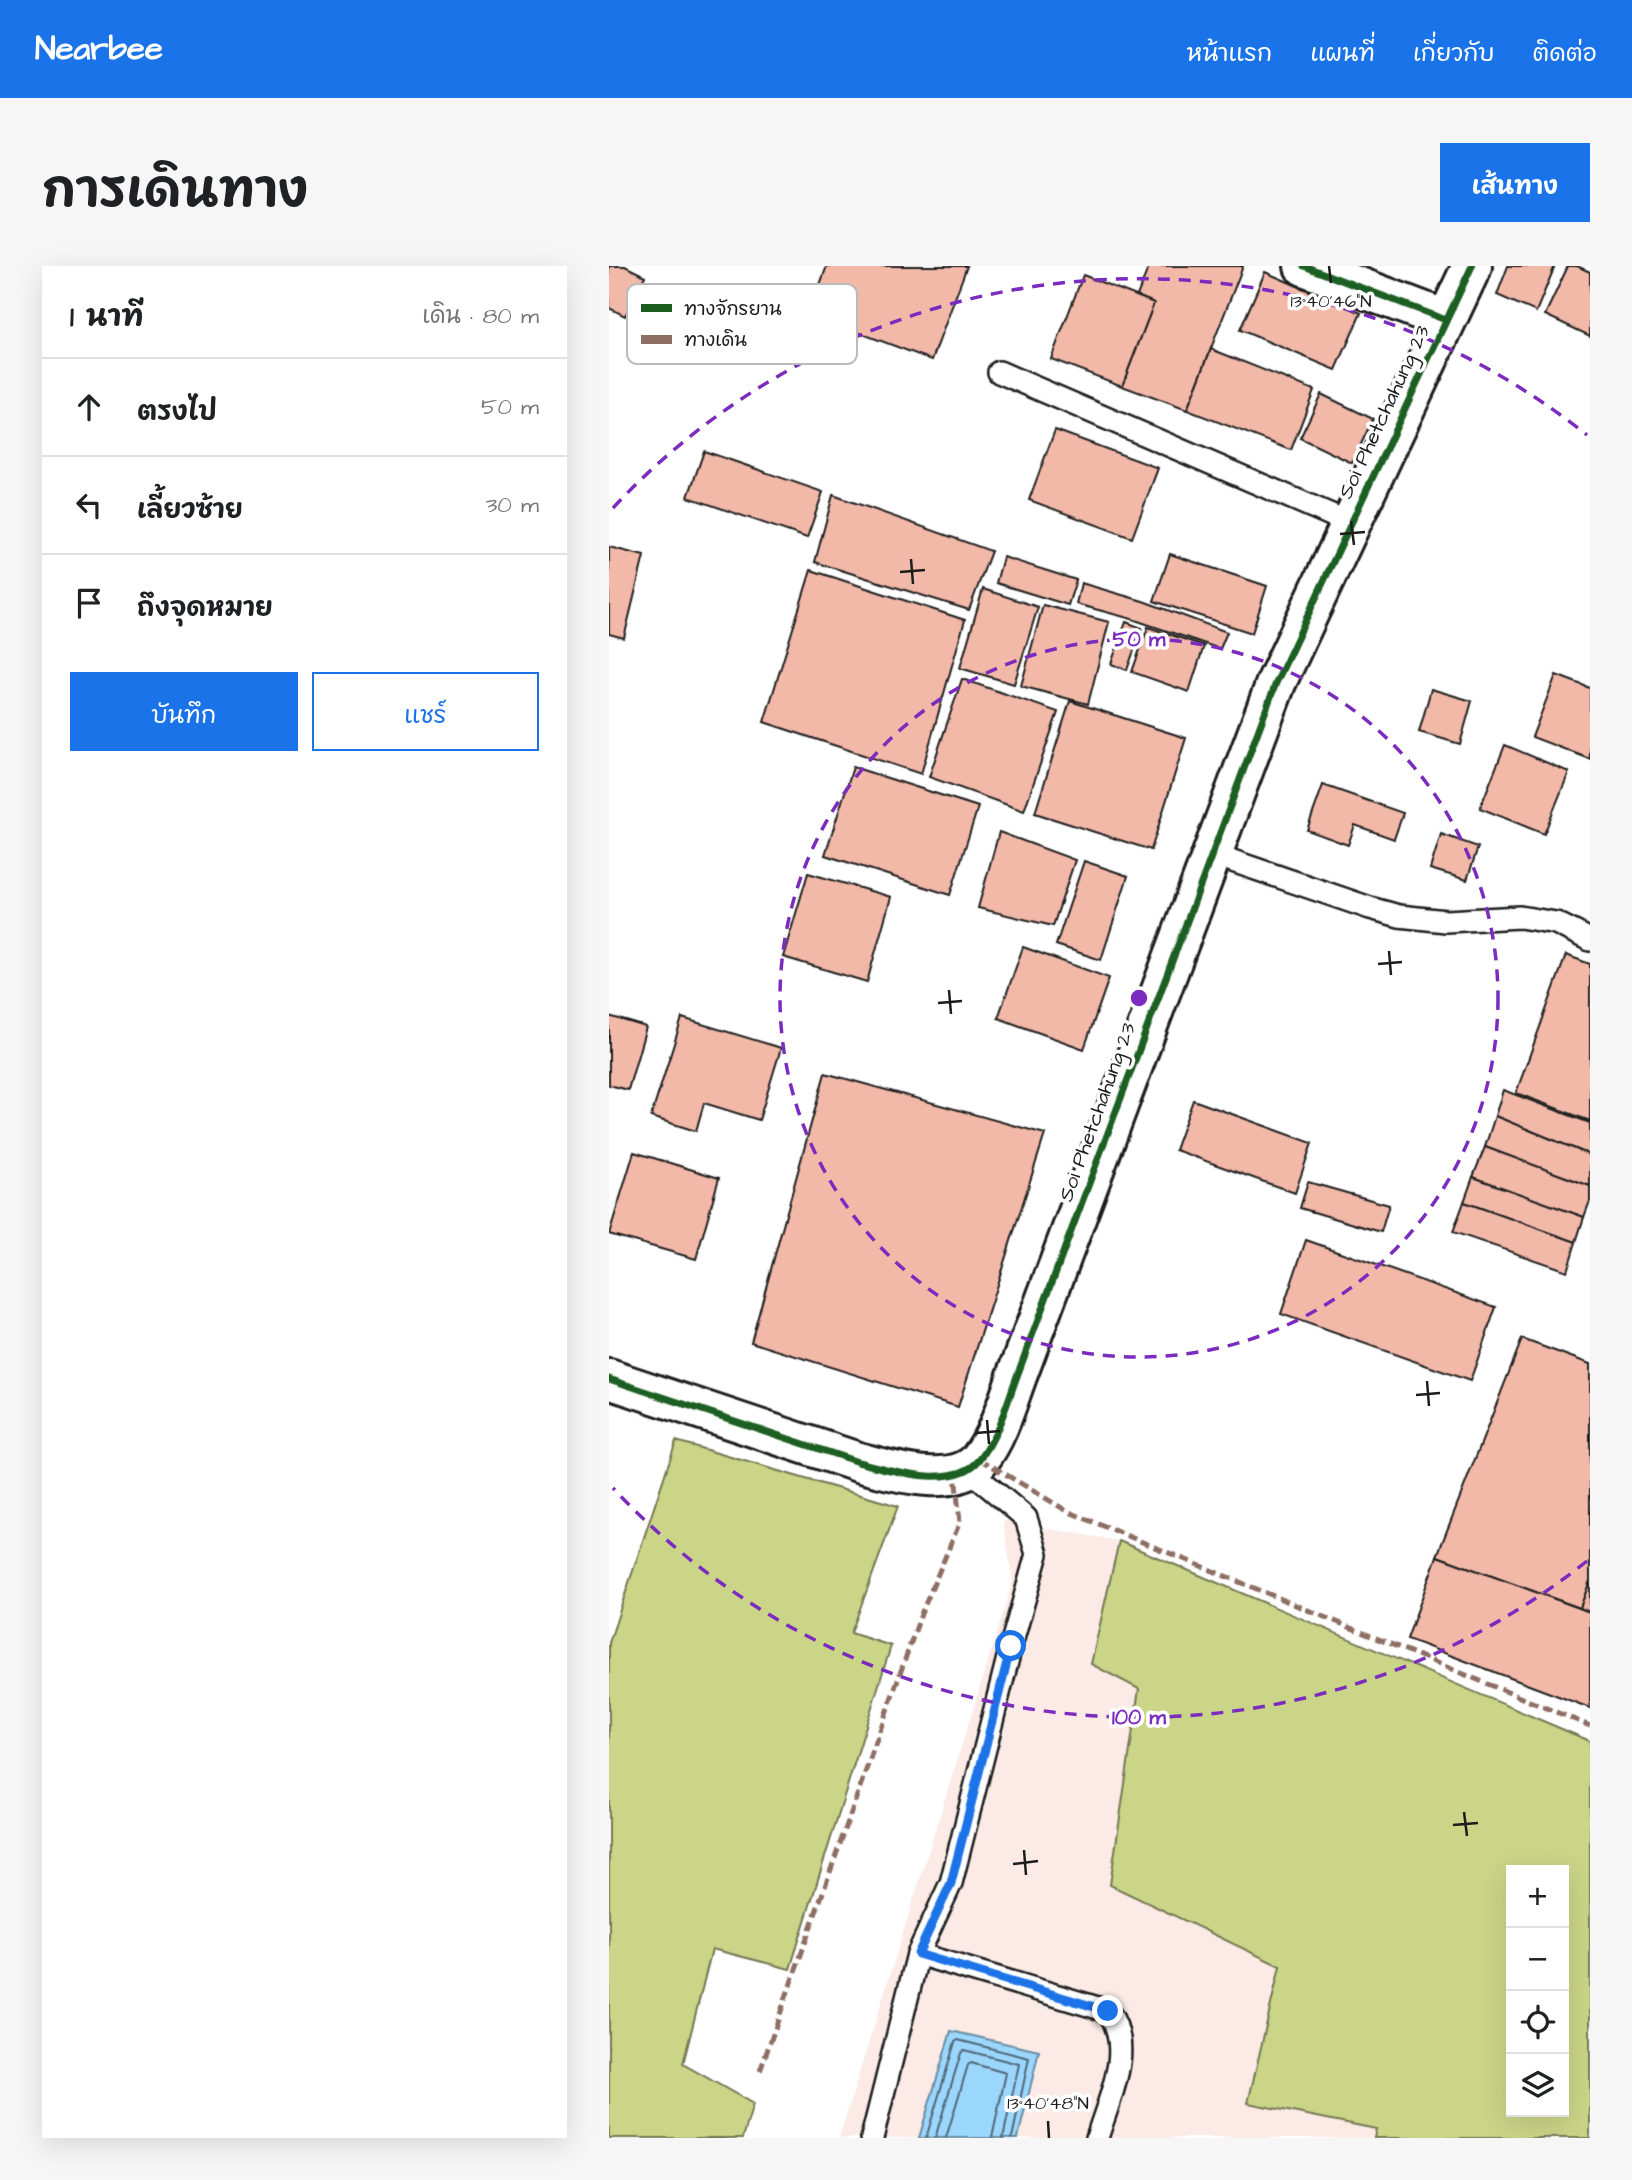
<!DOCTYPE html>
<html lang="th">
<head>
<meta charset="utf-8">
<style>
  body { margin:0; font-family:"Architects Daughter","Playpen Sans Thai",sans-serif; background:#f6f6f6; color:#202124 }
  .controls { position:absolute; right:21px; bottom:21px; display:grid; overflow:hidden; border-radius:0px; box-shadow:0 7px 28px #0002 }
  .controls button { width:63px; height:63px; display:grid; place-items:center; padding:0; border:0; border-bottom:2px solid #e0e0e0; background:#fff; color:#202124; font:35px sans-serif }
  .stop { position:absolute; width:21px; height:21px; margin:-16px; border:5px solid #1a73e8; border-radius:50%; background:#fff }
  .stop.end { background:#1a73e8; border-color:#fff; box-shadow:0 2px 7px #0008 }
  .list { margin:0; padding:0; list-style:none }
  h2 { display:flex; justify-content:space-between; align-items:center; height:91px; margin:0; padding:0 28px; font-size:30px }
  h2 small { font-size:23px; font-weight:400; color:#757577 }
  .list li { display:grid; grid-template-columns:46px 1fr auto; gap:21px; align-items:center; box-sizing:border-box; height:98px; padding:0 28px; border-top:2px solid #e0e0e0 }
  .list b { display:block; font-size:26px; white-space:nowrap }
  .list em { font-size:23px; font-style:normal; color:#757577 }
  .actions { display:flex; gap:14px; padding:21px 28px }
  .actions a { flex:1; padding:16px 0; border:2px solid #1a73e8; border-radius:0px; text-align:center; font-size:24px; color:#1a73e8 }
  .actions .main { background:#1a73e8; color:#fff }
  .icon { flex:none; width:38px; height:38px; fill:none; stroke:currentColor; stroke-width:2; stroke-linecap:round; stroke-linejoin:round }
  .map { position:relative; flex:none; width:981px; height:1872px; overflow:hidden; border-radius:0px }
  header { display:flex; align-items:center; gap:42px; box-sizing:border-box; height:98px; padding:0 35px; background:#1a73e8; color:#fff }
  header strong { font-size:33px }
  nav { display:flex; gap:38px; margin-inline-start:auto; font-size:24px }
  .intro { display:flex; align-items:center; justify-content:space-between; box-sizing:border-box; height:168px; padding:0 42px }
  h1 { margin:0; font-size:49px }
  .button { padding:18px 32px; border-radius:0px; background:#1a73e8; color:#fff; font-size:24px; font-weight:700 }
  main { display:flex; gap:42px; padding:0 42px }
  aside { flex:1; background:#fff; border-radius:0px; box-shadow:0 7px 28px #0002 }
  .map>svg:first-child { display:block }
  .built { fill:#fbeae5 }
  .green { fill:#cad588; stroke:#737852; stroke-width:2; fill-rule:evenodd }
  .water { fill:#9bd6fc; stroke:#688ca2; stroke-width:2 }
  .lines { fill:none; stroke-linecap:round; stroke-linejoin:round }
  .shore { stroke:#4f6676; stroke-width:2 }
  .building { fill:#f2b9a9; stroke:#1c1c1c; stroke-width:2 }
  .service-casing { stroke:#1c1c1c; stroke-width:26 }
  .minor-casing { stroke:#1c1c1c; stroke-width:44 }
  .service { stroke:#fff; stroke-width:21 }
  .minor { stroke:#fff; stroke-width:38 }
  .quiet { stroke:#8d6e63; stroke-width:5; stroke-dasharray:10 5; stroke-linecap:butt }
  .cycleway-casing { stroke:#fff; stroke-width:11 }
  .cycleway { stroke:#1b5e20; stroke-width:7 }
  .route { stroke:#1a73e8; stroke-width:9 }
  .ticks { fill:none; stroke:#1c1c1c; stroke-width:2.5 }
  .ring { fill:none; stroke:#7b2cbf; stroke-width:3.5; stroke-dasharray:12 9 }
  .labels { text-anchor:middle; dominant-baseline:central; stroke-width:7; stroke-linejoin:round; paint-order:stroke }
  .street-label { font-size:21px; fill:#1c1c1c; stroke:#fff }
  .key { fill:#fff; stroke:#bbb; stroke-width:2 }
  .key-label { font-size:19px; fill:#1c1c1c }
  .ticks-label { font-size:18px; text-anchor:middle; fill:#1c1c1c; stroke:#fff; stroke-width:7; stroke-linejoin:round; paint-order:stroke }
  .centre { fill:#7b2cbf; stroke:#fff; stroke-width:3.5 }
  .ring-label { font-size:21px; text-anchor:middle; font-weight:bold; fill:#7b2cbf; stroke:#fff; stroke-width:7; stroke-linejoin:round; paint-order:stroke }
</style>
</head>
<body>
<header>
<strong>Nearbee</strong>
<nav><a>หน้าแรก</a><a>แผนที่</a><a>เกี่ยวกับ</a><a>ติดต่อ</a></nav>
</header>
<div class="intro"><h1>การเดินทาง</h1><a class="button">เส้นทาง</a></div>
<main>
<aside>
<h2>1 นาที<small>เดิน · 80 m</small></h2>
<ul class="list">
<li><svg class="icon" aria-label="ahead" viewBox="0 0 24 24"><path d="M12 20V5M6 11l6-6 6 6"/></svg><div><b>ตรงไป</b></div><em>50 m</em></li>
<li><svg class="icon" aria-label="left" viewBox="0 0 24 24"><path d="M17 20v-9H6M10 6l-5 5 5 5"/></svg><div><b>เลี้ยวซ้าย</b></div><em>30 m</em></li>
<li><svg class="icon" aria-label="arrive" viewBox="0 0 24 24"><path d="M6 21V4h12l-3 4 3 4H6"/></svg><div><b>ถึงจุดหมาย</b></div></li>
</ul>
<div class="actions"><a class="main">บันทึก</a><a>แชร์</a></div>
</aside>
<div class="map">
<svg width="981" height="1872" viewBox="0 0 981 1872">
  <rect width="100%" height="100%" fill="#fff"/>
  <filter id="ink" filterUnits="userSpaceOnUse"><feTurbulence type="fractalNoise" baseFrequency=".0143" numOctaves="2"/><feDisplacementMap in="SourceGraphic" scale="14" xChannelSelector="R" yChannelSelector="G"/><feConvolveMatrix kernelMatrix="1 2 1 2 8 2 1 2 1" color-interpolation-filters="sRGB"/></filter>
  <g filter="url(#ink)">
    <path class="built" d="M394 1255 510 1275 482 1398 530 1423 501 1619 671 1700 640 1837 768 1864 765 1872H409L430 1786 342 1766 310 1872H230L404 1315Z"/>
    <g class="green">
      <path d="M67 1175 289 1240 242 1367 282 1380 181 1703 103 1683 74 1798 144 1838 134 1872H0V1377Z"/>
      <path d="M510 1275 981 1475V1872H765L767 1863 639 1837 671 1700 501 1619 530 1423 482 1398ZM955 1604V1846H902V1604Z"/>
    </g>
    <path class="water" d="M342 1765 430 1785 409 1872H310Z"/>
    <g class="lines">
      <g class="shore">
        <path d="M317 1872 346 1776 349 1774 420 1792 403 1872"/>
        <path d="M326 1872 352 1787 355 1784 410 1798 394 1872"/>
        <path d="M337 1872 359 1799 362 1797 397 1807 383 1872"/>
      </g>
    </g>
    <g class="building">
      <path d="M0 0H16L36 10 16 50 0 42Z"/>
      <path d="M218 0H358L323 94 200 48Z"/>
      <path d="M540 0H634L578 144 513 120 545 37 528 30Z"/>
      <path d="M899 0H946L927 46 888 29Z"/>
      <path d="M959 0H968L981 6V70L936 49Z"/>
      <path d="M656 6 752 47 727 104 631 64Z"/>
      <path d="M474 9 545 37 513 120 442 93Z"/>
      <path d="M602 83 705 124 682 184 578 144Z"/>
      <path d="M712 128 764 153 743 197 691 172Z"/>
      <path d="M446 164 549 202 523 272 420 234Z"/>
      <path d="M95 185 214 226 198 272 79 231Z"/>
      <path d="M224 229 382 285 360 344 206 296Z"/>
      <path d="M0 281 35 290 15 372 0 368Z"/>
      <path d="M561 288 658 320 643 367 545 335Z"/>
      <path d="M394 291 467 314 459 339 387 317Z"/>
      <path d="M202 304 356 354 312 508 155 456Z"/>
      <path d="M472 317 534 335 618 366 611 383 523 353 467 338Z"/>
      <path d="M374 323 429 341 405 418 351 402Z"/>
      <path d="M434 339 500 356 479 438 412 420Z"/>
      <path d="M517 356 533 362 518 404 502 398Z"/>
      <path d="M539 361 595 380 580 426 523 406Z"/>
      <path d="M947 409 981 422V493L923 471Z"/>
      <path d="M353 413 449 446 415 545 320 511Z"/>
      <path d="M822 423 863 435 851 478 810 466Z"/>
      <path d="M461 435 577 472 542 584 426 547Z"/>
      <path d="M896 479 960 506 935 568 871 542Z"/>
      <path d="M244 501 369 541 341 629 216 589Z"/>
      <path d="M714 519 794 547 785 573 746 559 739 579 698 564Z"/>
      <path d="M390 566 466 594 444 660 369 642Z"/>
      <path d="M832 568 869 581 858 614 821 603Z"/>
      <path d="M475 595 519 610 492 694 447 679Z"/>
      <path d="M199 607 282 631 258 716 174 691Z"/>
      <path d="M414 681 500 712 475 783 389 752Z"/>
      <path d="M957 689 981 698V855L907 827Z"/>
      <path d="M0 750 37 761 19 824 0 819Z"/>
      <path d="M73 752 172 782 150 854 95 837 87 865 42 851Z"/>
      <path d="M216 807 436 868 349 1141 142 1076Z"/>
      <path d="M894 824 981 857V889L886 850Z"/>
      <path d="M584 834 703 877 686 927 566 884Z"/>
      <path d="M886 850 981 889V920L876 881Z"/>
      <path d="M876 881 981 920V935L975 951 864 911Z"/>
      <path d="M25 886 110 912 87 993 0 968Z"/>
      <path d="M864 911 975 951 967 976 855 936Z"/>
      <path d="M699 916 780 939 772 966 691 942Z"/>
      <path d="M855 936 967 976 958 1005 844 966Z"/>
      <path d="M697 974 887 1041 861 1115 672 1048Z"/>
      <path d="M913 1073 981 1098V1315L971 1342 828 1290Z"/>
      <path d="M828 1290 981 1346V1442L798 1373Z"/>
      <path d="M981 1315V1346L971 1342Z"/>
    </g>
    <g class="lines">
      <defs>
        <g id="service">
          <path d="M390 106 743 258"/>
          <path d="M603 588 761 642 790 650 837 655 911 651 947 657 981 674"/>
          <path d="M309 1688 499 1745C526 1783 500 1832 488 1872"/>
          <path d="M263 1872 309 1688 342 1617 402 1380 428 1288 417 1252 360 1204"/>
        </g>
        <g id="minor">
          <path d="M695 0 837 54"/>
          <path d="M0 1113 249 1196C281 1204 346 1225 371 1193 389 1170 398 1137 408 1110L667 417 863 0"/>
        </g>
      </defs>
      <use href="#service" class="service-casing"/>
      <use href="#minor" class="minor-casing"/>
      <use href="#service" class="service"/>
      <use href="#minor" class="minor"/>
      <g class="quiet">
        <path d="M371 1193 458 1245 981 1460"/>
        <path d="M151 1805 312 1348 351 1256 346 1208"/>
      </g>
      <defs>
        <g id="cycleway">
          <path d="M695 0 837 54"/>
          <path d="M0 1113 249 1196C281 1204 346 1225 371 1193 389 1170 398 1137 408 1110L667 417 863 0"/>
        </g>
      </defs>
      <use href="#cycleway" class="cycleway-casing"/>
      <use href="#cycleway" class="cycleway"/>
    </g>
  </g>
  <g class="lines" filter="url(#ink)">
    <path class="route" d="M402 1380 342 1617 309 1688 499 1745"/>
  </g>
  <path class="ticks" d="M720 0 722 17M742 255 745 279M731 268 756 266M302 293 304 318M291 306 316 304M780 685 782 709M769 698 793 696M340 724 342 748M329 737 353 735M818 1115 820 1140M807 1129 831 1127M378 1154 380 1178M367 1167 391 1165M855 1546 858 1570M844 1559 869 1557M415 1584 417 1609M404 1598 429 1595M439 1855 440 1872"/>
  <g class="ring">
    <circle cx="530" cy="732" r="359"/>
    <path d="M978 1295A719 719 0 0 1 4 1222M4 242A719 719 0 0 1 978 169"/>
  </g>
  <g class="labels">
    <g class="street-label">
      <text transform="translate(775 146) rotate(-65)">Soi Phetchahung 23</text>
      <text transform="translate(488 846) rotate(-70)">Soi Phetchahung 23</text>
    </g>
  </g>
  <rect x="18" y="18" width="230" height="80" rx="10" class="key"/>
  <rect x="32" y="38" width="31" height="8" fill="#1b5e20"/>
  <rect x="32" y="69" width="31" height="9" fill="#8d6e63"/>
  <g class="key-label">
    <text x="75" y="49">ทางจักรยาน</text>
    <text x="75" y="80">ทางเดิน</text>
  </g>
  <g class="ticks-label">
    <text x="722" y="41">13°40'46"N</text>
    <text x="439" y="1843">13°40'48"N</text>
  </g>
  <circle cx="530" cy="732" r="10" class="centre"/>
  <g class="ring-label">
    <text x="530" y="380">50 m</text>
    <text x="530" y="1458">100 m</text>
  </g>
</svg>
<div class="controls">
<button>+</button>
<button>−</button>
<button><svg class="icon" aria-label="locate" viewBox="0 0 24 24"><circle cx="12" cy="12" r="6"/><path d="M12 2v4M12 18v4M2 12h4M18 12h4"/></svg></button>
<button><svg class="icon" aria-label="layers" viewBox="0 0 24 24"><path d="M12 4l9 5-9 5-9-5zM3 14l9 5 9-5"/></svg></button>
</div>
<div class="stop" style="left:402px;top:1380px"></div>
<div class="stop end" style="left:499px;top:1745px"></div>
</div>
</main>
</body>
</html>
